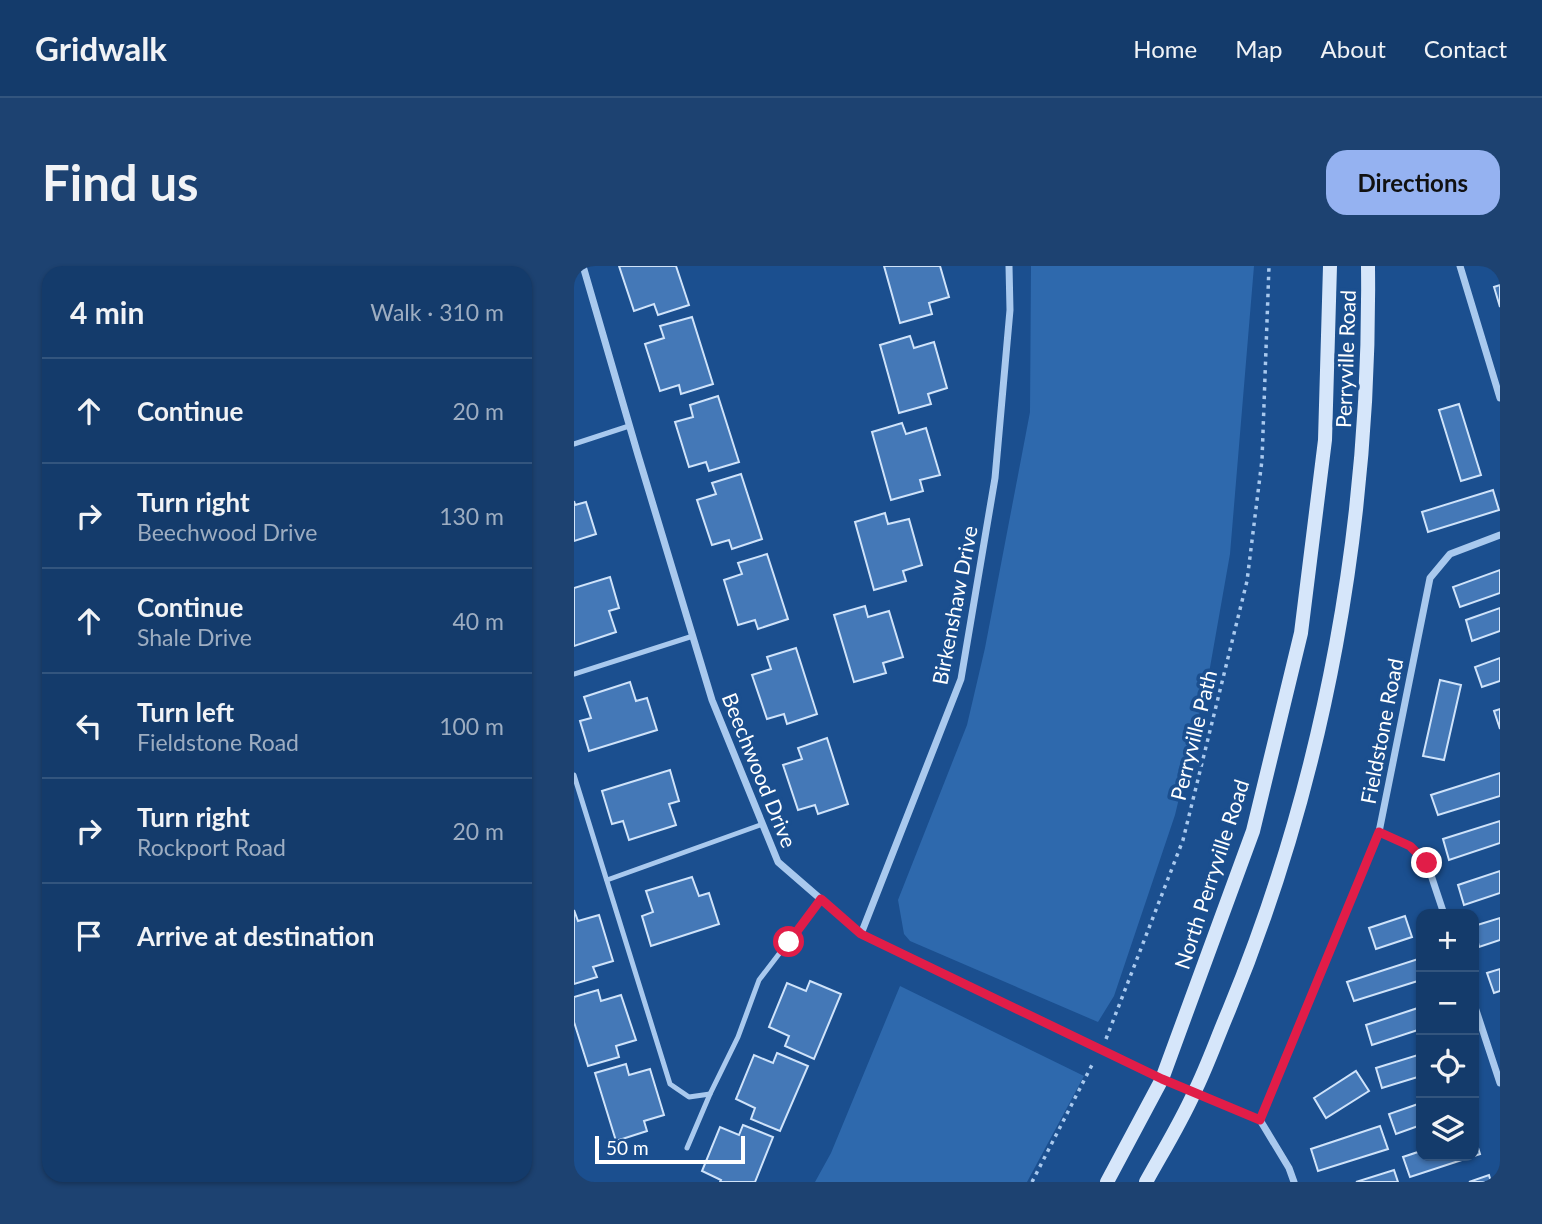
<!DOCTYPE html>
<html lang="en">
<head>
<meta charset="utf-8">
<style>
  body { margin:0; font-family:Lato,sans-serif; background:#1d4271; color:#f1f3f6 }
  .controls { position:absolute; right:21px; bottom:21px; display:grid; overflow:hidden; border-radius:14px; box-shadow:0 2px 5px #0004 }
  .controls button { width:63px; height:63px; display:grid; place-items:center; padding:0; border:0; border-bottom:2px solid #33557e; background:#143b6b; color:#f1f3f6; font:35px sans-serif }
  .scale { position:absolute; left:21px; bottom:18px; width:150px; box-sizing:border-box; padding-left:7px; border:4px solid #fff; border-top:0; font-size:19px; line-height:24px; white-space:nowrap; color:#fff; -webkit-text-stroke:5px #1b4f8f; paint-order:stroke }
  .stop { position:absolute; width:21px; height:21px; margin:-16px; border:5px solid #e11d48; border-radius:50%; background:#fff }
  .stop.end { background:#e11d48; border-color:#fff; box-shadow:0 2px 7px #0008 }
  .list { margin:0; padding:0; list-style:none }
  h2 { display:flex; justify-content:space-between; align-items:center; height:91px; margin:0; padding:0 28px; font-size:30px }
  h2 small { font-size:23px; font-weight:400; color:#9dadc1 }
  .list li { display:grid; grid-template-columns:46px 1fr auto; gap:21px; align-items:center; box-sizing:border-box; height:105px; padding:0 28px; border-top:2px solid #33557e }
  .list b { display:block; font-size:26px; white-space:nowrap }
  .list p { margin:0; font-size:23px; white-space:nowrap; color:#9dadc1 }
  .list em { font-size:23px; font-style:normal; color:#9dadc1 }
  .icon { flex:none; width:38px; height:38px; fill:none; stroke:currentColor; stroke-width:2; stroke-linecap:round; stroke-linejoin:round }
  .map { position:relative; flex:none; width:926px; height:916px; overflow:hidden; border-radius:21px }
  header { display:flex; align-items:center; gap:42px; box-sizing:border-box; height:98px; padding:0 35px; background:#143b6b; border-bottom:2px solid #33557e }
  header strong { font-size:33px }
  nav { display:flex; gap:38px; margin-inline-start:auto; font-size:24px }
  .intro { display:flex; align-items:center; justify-content:space-between; box-sizing:border-box; height:168px; padding:0 42px }
  h1 { margin:0; font-size:49px }
  .button { padding:18px 32px; border-radius:21px; background:#95b2f1; color:#111; font-size:24px; font-weight:700 }
  main { display:flex; gap:42px; padding:0 42px }
  aside { flex:1; background:#143b6b; border-radius:21px; box-shadow:0 2px 5px #0004 }
  .map>svg:first-child { display:block }
  .green { fill:#2e69ad }
  .building { fill:#4478b7; stroke:#cfe3fa; stroke-width:2 }
  .lines { fill:none; stroke-linecap:round; stroke-linejoin:round }
  .path { stroke:#a9c9ee; stroke-width:3.5; stroke-dasharray:3.5 5; stroke-linecap:butt }
  .service { stroke:#a9c9ee; stroke-width:5 }
  .minor { stroke:#a9c9ee; stroke-width:7 }
  .secondary { stroke:#d6e6fa; stroke-width:14 }
  .route { stroke:#e11d48; stroke-width:9 }
  .labels { text-anchor:middle; dominant-baseline:central; stroke-width:7; stroke-linejoin:round; paint-order:stroke }
  .street-label { font-size:21px; fill:#fff; stroke:#1b4f8f }
</style>
</head>
<body>
<header>
<strong>Gridwalk</strong>
<nav><a>Home</a><a>Map</a><a>About</a><a>Contact</a></nav>
</header>
<div class="intro"><h1>Find us</h1><a class="button">Directions</a></div>
<main>
<aside>
<h2>4 min<small>Walk · 310 m</small></h2>
<ul class="list">
<li><svg class="icon" aria-label="ahead" viewBox="0 0 24 24"><path d="M12 20V5M6 11l6-6 6 6"/></svg><div><b>Continue</b></div><em>20 m</em></li>
<li><svg class="icon" aria-label="right" viewBox="0 0 24 24"><path d="M7 20v-9h11M14 6l5 5-5 5"/></svg><div><b>Turn right</b><p>Beechwood Drive</p></div><em>130 m</em></li>
<li><svg class="icon" aria-label="ahead" viewBox="0 0 24 24"><path d="M12 20V5M6 11l6-6 6 6"/></svg><div><b>Continue</b><p>Shale Drive</p></div><em>40 m</em></li>
<li><svg class="icon" aria-label="left" viewBox="0 0 24 24"><path d="M17 20v-9H6M10 6l-5 5 5 5"/></svg><div><b>Turn left</b><p>Fieldstone Road</p></div><em>100 m</em></li>
<li><svg class="icon" aria-label="right" viewBox="0 0 24 24"><path d="M7 20v-9h11M14 6l5 5-5 5"/></svg><div><b>Turn right</b><p>Rockport Road</p></div><em>20 m</em></li>
<li><svg class="icon" aria-label="arrive" viewBox="0 0 24 24"><path d="M6 21V4h12l-3 4 3 4H6"/></svg><div><b>Arrive at destination</b></div></li>
</ul>
</aside>
<div class="map">
<svg width="926" height="916" viewBox="0 0 926 916">
  <rect width="100%" height="100%" fill="#1b4f8f"/>
  <g class="green">
    <path d="M457 0H680L656 288 635 407 601 549 540 730 524 756 336 675 330 668 324 634 393 459 411 382 456 146Z"/>
    <path d="M326 720 510 810 453 916H241L257 887Z"/>
  </g>
  <g class="building">
    <path d="M45 0H102L115 39 84 49 80 38 60 45Z"/>
    <path d="M310 0H366L375 31 355 37 358 48 326 57Z"/>
    <path d="M926 19V41L920 21Z"/>
    <path d="M118 51 139 118 107 128 105 119 86 125 71 78 90 72 86 60Z"/>
    <path d="M336 70 340 82 360 76 373 122 354 128 357 138 325 147 306 79Z"/>
    <path d="M144 130 165 196 135 205 132 196 115 201 101 156 119 151 116 139Z"/>
    <path d="M885 138 907 209 887 215 865 144Z"/>
    <path d="M328 157 332 168 352 162 366 209 346 214 349 225 317 234 298 166Z"/>
    <path d="M167 208 188 273 158 283 155 274 138 279 123 234 142 228 138 217Z"/>
    <path d="M919 224 925 244 854 266 848 246Z"/>
    <path d="M0 235 1 239 12 236 22 268 0 275Z"/>
    <path d="M311 247 314 258 335 253 348 299 329 305 332 315 300 324 281 256Z"/>
    <path d="M193 288 214 353 184 363 181 354 164 359 150 314 168 308 164 297Z"/>
    <path d="M926 304V327L886 341 879 321Z"/>
    <path d="M36 311 45 342 35 345 42 366 0 380V322Z"/>
    <path d="M291 340 294 351 315 345 329 391 309 397 312 407 280 416 260 349Z"/>
    <path d="M926 342V365L898 375 892 354Z"/>
    <path d="M222 382 243 448 213 458 210 448 193 453 178 409 197 403 193 391Z"/>
    <path d="M926 392V415L908 421 901 401Z"/>
    <path d="M866 414 887 419 870 494 849 490Z"/>
    <path d="M56 416 62 435 73 432 83 464 15 485 6 455 17 452 10 431Z"/>
    <path d="M926 443V463L920 445Z"/>
    <path d="M253 472 274 538 244 548 241 539 224 544 209 499 228 493 224 482Z"/>
    <path d="M96 504 105 535 95 538 102 559 55 574 49 555 38 558 28 525Z"/>
    <path d="M926 507V530L864 549 857 529Z"/>
    <path d="M926 555V577L875 594 869 573Z"/>
    <path d="M926 605V627L890 639 884 619Z"/>
    <path d="M118 611 125 630 135 627 145 658 77 680 68 650 79 646 72 625Z"/>
    <path d="M0 644 4 655 25 649 39 695 19 701 23 711 0 718Z"/>
    <path d="M831 650 838 671 802 683 795 662Z"/>
    <path d="M926 652V674L905 681 900 660Z"/>
    <path d="M844 693 847 714 780 735 773 716Z"/>
    <path d="M926 703V725L920 727 913 707Z"/>
    <path d="M236 715 267 728 240 793 211 780 215 770 195 761 213 717 232 725Z"/>
    <path d="M24 724 27 735 47 729 62 774 42 780 45 791 14 800 0 756V731Z"/>
    <path d="M847 741V763L798 779 792 759Z"/>
    <path d="M203 787 234 800 206 865 177 853 181 842 162 833 180 789 199 797Z"/>
    <path d="M847 788V810L808 822 802 802Z"/>
    <path d="M52 798 55 809 76 803 90 849 70 855 73 865 42 875 21 807Z"/>
    <path d="M782 805 795 825 752 852 740 832Z"/>
    <path d="M847 837V859L822 868 815 848Z"/>
    <path d="M169 859 199 871 181 916H146L147 914 128 905 146 861 165 869Z"/>
    <path d="M806 860 814 883 744 905 737 883Z"/>
    <path d="M900 869 906 888 836 911 829 891 847 885V890H900Z"/>
    <path d="M820 904 824 916H782Z"/>
    <path d="M915 909 917 916H895Z"/>
  </g>
  <g class="lines">
    <g class="path">
      <path d="M532 773 609 574 673 315 688 194 695 0"/>
      <path d="M458 916 520 795"/>
    </g>
    <g class="service">
      <path d="M0 178 55 160"/>
      <path d="M0 408 119 370"/>
      <path d="M0 509 96 818 115 831 136 828"/>
      <path d="M33 614 189 558"/>
      <path d="M113 882 136 828 164 771 185 714 247 633"/>
    </g>
    <g class="minor">
      <path d="M9 0 64 189 138 434 204 596 287 668 588 813 686 854 715 902 720 916"/>
      <path d="M886 0 926 132"/>
      <path d="M805 566 836 580 853 597 870 648"/>
      <path d="M287 668 387 413 421 212 436 44 435 0"/>
      <path d="M900 738 926 817"/>
      <path d="M686 854 805 566 856 312 876 288 926 269"/>
    </g>
    <g class="secondary">
      <path d="M533 916 588 813 679 565 727 367 751 174 756 0"/>
      <path d="M572 916C588 887 606 858 620 827 633 801 643 772 655 744 752 509 797 254 794 0"/>
    </g>
  </g>
  <g class="lines">
    <path class="route" d="M215 676 247 633 287 668 588 813 686 854 805 566 836 580 853 597"/>
  </g>
  <g class="labels">
    <g class="street-label">
      <text transform="translate(771 93) rotate(-88)">Perryville Road</text>
      <text transform="translate(380 339) rotate(-79)">Birkenshaw Drive</text>
      <text transform="translate(807 465) rotate(-79)">Fieldstone Road</text>
      <text transform="translate(619 469) rotate(-76)">Perryville Path</text>
      <text transform="translate(186 504) rotate(68)">Beechwood Drive</text>
      <text transform="translate(637 608) rotate(-72)">North Perryville Road</text>
    </g>
  </g>
</svg>
<div class="controls">
<button>+</button>
<button>−</button>
<button><svg class="icon" aria-label="locate" viewBox="0 0 24 24"><circle cx="12" cy="12" r="6"/><path d="M12 2v4M12 18v4M2 12h4M18 12h4"/></svg></button>
<button><svg class="icon" aria-label="layers" viewBox="0 0 24 24"><path d="M12 4l9 5-9 5-9-5zM3 14l9 5 9-5"/></svg></button>
</div>
<div class="scale">50 m</div>
<div class="stop" style="left:215px;top:676px"></div>
<div class="stop end" style="left:853px;top:597px"></div>
</div>
</main>
</body>
</html>
